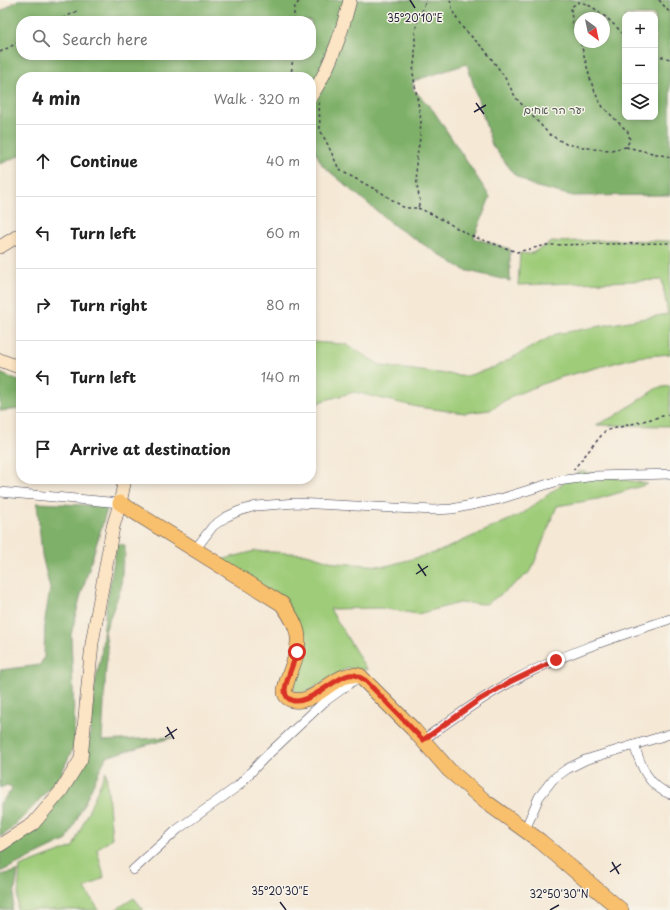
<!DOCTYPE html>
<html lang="en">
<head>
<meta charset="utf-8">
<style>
  body { margin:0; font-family:"Playpen Sans","Playpen Sans Hebrew",sans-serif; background:#f6f6f6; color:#222 }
  .controls { position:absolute; right:12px; top:12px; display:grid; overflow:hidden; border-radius:8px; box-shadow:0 2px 6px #0003 }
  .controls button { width:36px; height:36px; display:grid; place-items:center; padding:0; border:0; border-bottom:1px solid #e0e0e0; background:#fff; color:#222; font:20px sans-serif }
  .compass { position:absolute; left:574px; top:12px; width:36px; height:36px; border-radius:50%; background:#fff; box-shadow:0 2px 6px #0003; rotate:147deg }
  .stop { position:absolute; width:12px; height:12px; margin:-9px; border:3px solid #d93025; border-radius:50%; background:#fff }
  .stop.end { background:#d93025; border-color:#fff; box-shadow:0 1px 4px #0008 }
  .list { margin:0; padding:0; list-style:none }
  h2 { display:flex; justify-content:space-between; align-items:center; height:52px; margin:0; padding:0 16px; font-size:17px }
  h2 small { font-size:13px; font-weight:400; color:#767676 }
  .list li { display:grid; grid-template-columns:26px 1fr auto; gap:12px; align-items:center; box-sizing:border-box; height:72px; padding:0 16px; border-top:1px solid #e0e0e0 }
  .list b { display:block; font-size:15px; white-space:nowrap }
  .list em { font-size:13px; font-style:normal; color:#767676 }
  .icon { flex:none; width:22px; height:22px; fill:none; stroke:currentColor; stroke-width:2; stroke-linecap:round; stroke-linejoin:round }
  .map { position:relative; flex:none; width:670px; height:910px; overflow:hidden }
  .search { position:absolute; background:#fff; box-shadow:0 2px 6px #0003; left:16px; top:16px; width:300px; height:44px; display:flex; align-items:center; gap:10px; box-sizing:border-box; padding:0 14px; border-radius:16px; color:#767676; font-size:15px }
  .panel { position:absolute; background:#fff; box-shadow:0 2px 6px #0003; left:16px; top:72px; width:300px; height:412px; border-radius:16px }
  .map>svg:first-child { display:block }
  .green { fill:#9fcc79; stroke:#60775a }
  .forest { fill:#7fb069; stroke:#506952; fill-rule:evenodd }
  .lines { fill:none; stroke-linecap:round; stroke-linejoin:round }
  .minor-casing { stroke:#424052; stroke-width:10 }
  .secondary-casing { stroke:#424052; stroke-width:14 }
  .primary-casing { stroke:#424052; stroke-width:16 }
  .path { stroke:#424052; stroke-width:1.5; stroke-dasharray:3 3; stroke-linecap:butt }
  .minor { stroke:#fff; stroke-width:9 }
  .secondary { stroke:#fce5c4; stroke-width:13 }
  .primary { stroke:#f8bf6c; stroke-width:15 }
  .route { stroke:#d93025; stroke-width:5 }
  .ticks { fill:none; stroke:#22223b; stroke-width:1.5 }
  .labels { text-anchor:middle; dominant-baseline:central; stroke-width:3; stroke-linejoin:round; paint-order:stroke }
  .park-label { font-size:11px; fill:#48554e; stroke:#f7f3e8 }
  .ticks-label { font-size:10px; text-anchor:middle; fill:#22223b; stroke:#f7f3e8; stroke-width:3; stroke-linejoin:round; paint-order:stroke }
</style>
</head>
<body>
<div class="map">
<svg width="670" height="910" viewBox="0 0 670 910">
  <rect width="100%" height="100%" fill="#f7f3e8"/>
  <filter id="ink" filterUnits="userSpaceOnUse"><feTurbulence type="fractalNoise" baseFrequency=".025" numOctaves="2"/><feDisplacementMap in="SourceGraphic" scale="8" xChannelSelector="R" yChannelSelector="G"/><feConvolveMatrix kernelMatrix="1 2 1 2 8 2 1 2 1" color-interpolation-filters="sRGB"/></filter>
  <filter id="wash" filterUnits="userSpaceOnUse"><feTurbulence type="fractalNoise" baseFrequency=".012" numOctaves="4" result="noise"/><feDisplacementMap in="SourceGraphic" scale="16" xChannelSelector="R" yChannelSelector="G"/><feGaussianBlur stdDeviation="0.9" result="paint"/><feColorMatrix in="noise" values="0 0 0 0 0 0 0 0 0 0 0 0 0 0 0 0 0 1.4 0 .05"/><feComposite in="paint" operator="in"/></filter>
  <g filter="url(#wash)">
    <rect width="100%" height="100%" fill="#f5e8d5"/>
    <g class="green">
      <path d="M611 240 670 241V354L637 357 558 378 512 396 490 410 465 413 417 407 354 392 322 401 311 407V342L345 344 382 366 429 372 467 376 495 367 556 334 668 314 662 280 518 285 520 253 530 254 552 242Z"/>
      <path d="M670 386V426L596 425 615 416 657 388Z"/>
      <path d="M580 471 648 484 598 499 557 506 531 571 503 593 486 604 459 603 418 614 380 608 330 609 367 670 347 668 310 690 301 693 296 692 293 687 296 619 217 561 255 551 307 554 336 563 386 566 438 552 522 514Z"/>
      <path d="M106 771 112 838 97 849 104 877 85 889 99 910H17L20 867 73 847Z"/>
      <path d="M134 898 143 909 142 910H115Z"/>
    </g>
    <g class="forest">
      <path d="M18 0H670V195L573 196 533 186 515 175 492 145 467 64 413 81V89L433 110 490 197 474 238 510 249V281L464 270 396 227 323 166 311 144V77H21V155L0 164V12ZM625 15H655V117H625ZM580 18H604V42H580ZM21 21H311V55H21Z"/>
      <path d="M0 373 21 382V409L0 411Z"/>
      <path d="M37 503 108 506 80 598 71 635 75 744 60 776 32 808 9 831 0 837V803L12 790 10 786 7 785 0 788V670L40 665 44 657 45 619 50 589 42 555Z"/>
      <path d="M117 544 125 545V556L123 560 121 588 105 631 108 651 106 666 102 741 174 737 106 757 67 840 0 872V854L32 831 84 762 89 744 92 709 96 679 101 656 106 606Z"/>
      <path d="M18 871 12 910H0V875Z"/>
    </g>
  </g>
  <g filter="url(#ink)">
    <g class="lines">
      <defs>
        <g id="minor">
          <path d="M0 492 120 503"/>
          <path d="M194 551 213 526 226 517 239 511 256 506 296 503 434 510 452 509 500 499 558 481 595 476 670 474"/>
          <path d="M423 740C451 720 479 699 509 683 559 655 615 637 670 619"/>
          <path d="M634 745C641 766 648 786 670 794"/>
          <path d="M525 830 539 797 553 779 567 769 585 760 670 734"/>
          <path d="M133 870 178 829 238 786 263 759 324 702 360 676"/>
        </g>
        <g id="secondary">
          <path d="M311 96C330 69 342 32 350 0"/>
          <path d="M0 247 21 234"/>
          <path d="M0 360 21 368"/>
          <path d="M0 845 33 824 61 791 81 759 92 643 113 527 120 503 125 479"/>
        </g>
        <path id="primary" d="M120 503 282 604C289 613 297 625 298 637 299 651 293 665 288 678 287 682 285 686 285 690 284 701 297 702 306 699 324 694 339 670 360 676L413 729 449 770 486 802 540 841 621 910"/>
      </defs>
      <use href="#minor" class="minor-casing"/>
      <use href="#secondary" class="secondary-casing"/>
      <use href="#primary" class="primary-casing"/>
      <g class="path">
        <path d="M450 0 454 14 462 27 485 50 504 76 516 98 549 134 566 144 594 149 611 150 626 147 630 140 628 132 603 107 598 99 591 82 581 44 572 22 571 7 579 2C594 4 615 25 625 36"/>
        <path d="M659 0 670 13"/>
        <path d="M58 21 79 10"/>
        <path d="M294 21V8L300 0"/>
        <path d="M0 52 21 41"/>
        <path d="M655 55 670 59"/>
        <path d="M291 77 293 55"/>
        <path d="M319 102 320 130 328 145 338 167 343 172 382 193 403 207 409 208H418L420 201 417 186 416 162 420 138 421 121 413 73 415 56V33L418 19 422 12 426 0"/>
        <path d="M626 147 670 157"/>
        <path d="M418 208 434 215 469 235 517 252 547 245 670 243"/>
        <path d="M573 470 605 431 670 414"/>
      </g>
      <use href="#minor" class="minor"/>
      <use href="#secondary" class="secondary"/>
      <use href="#primary" class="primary"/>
    </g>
  </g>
  <g class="lines" filter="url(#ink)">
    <path class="route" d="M297 652C295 659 285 683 285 690 285 693 286 696 288 698 303 711 333 678 349 675 356 674 360 677 366 681L423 740 479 700 510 682 556 660"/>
  </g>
  <path class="ticks" d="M410 0 415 8M476 103 484 114M474 112 486 105M418 564 426 576M416 574 428 566M167 727 174 739M165 737 177 729M612 862 619 874M610 872 621 864M280 902 286 910M550 910 559 905"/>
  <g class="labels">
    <g class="park-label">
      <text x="554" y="109">יער הר אחים</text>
    </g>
  </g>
  <g class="ticks-label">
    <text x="415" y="22">35°20'10"E</text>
    <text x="280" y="895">35°20'30"E</text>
    <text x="559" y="898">32°50'30"N</text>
  </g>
</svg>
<div class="controls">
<button>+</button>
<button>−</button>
<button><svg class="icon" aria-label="layers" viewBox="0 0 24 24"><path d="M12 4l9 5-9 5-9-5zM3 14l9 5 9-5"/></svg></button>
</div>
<svg class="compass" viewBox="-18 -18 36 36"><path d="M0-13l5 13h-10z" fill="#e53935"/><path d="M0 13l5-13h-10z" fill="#767676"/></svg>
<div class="stop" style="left:297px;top:652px"></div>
<div class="stop end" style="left:556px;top:660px"></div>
<div class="search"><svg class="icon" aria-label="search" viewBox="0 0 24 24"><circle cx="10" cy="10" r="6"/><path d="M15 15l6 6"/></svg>Search here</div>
<section class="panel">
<h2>4 min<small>Walk · 320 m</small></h2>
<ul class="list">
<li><svg class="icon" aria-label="ahead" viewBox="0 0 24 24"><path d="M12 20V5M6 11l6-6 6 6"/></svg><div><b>Continue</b></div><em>40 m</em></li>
<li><svg class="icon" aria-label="left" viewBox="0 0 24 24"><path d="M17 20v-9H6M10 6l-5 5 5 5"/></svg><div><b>Turn left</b></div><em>60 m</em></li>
<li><svg class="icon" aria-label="right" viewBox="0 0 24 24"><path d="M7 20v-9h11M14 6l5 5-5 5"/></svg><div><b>Turn right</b></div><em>80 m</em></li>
<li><svg class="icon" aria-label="left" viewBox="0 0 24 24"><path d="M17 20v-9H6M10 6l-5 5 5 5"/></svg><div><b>Turn left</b></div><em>140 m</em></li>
<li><svg class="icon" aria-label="arrive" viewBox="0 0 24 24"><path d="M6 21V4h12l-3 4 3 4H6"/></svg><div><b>Arrive at destination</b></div></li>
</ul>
</section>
</div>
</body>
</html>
